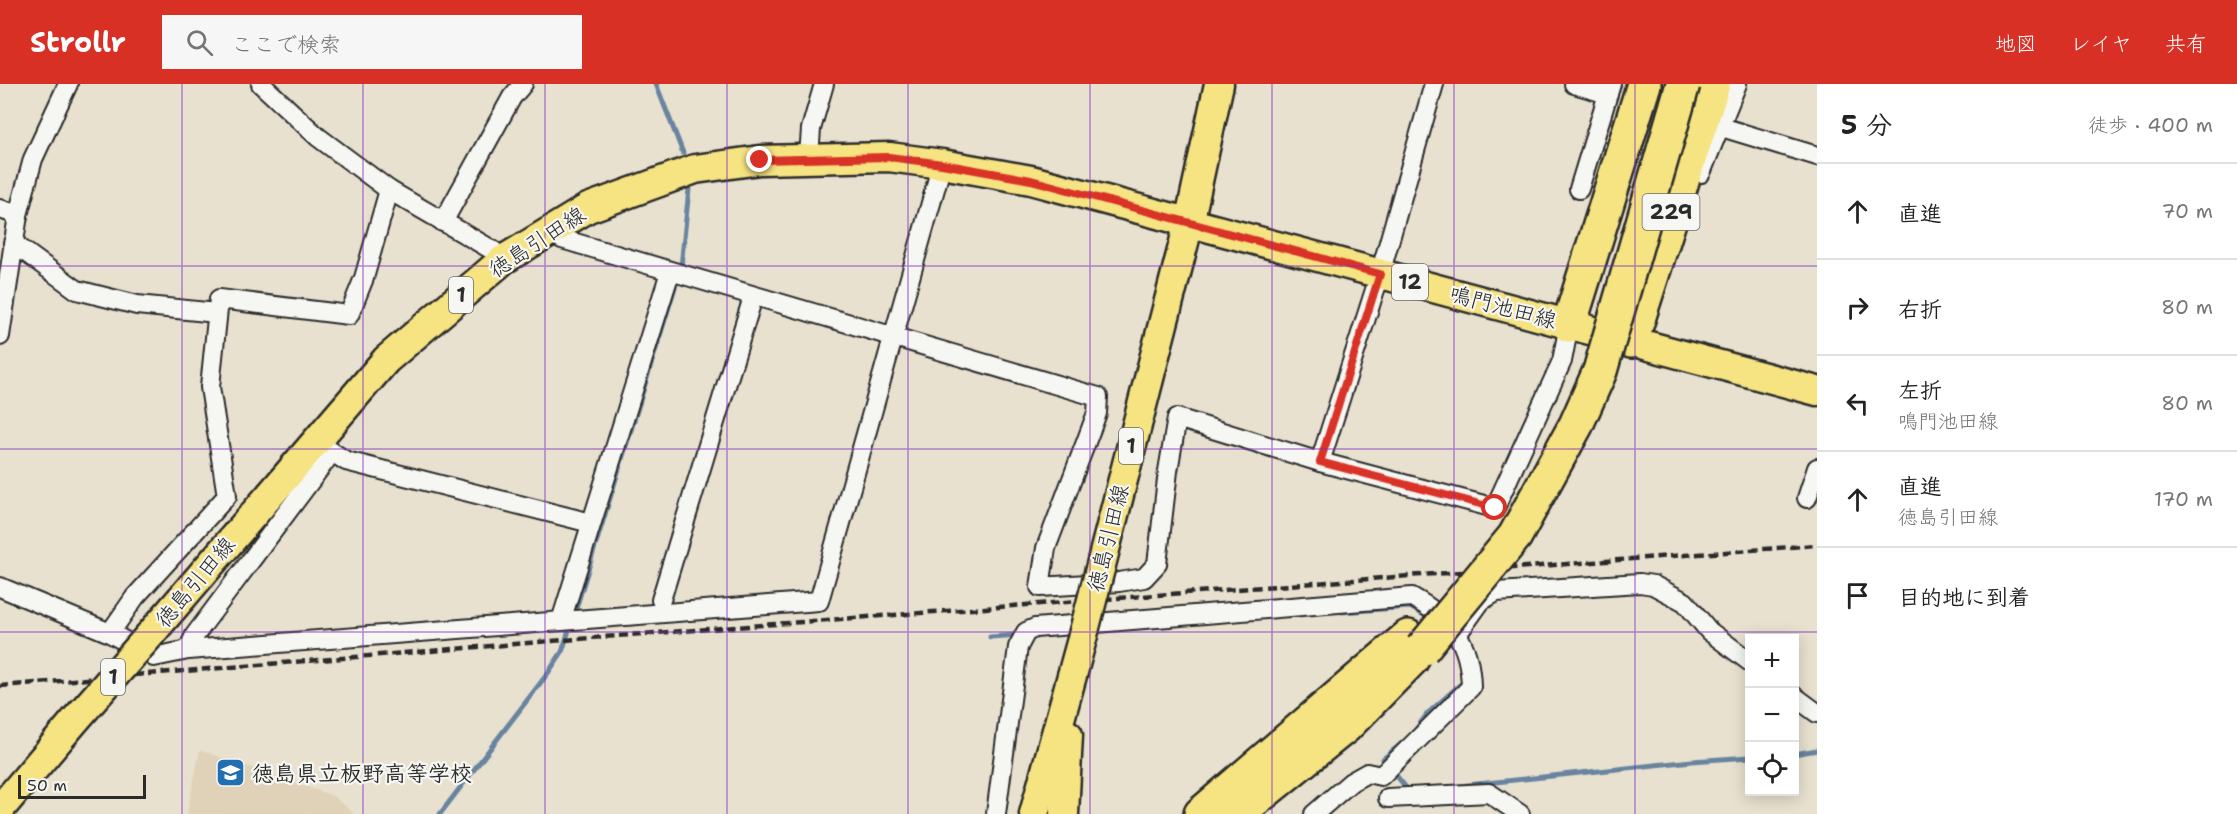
<!DOCTYPE html>
<html lang="ja">
<head>
<meta charset="utf-8">
<style>
  body { margin:0; font-family:"Shantell Sans","Klee One",sans-serif; background:#f6f6f6; color:#222 }
  .controls { position:absolute; right:18px; bottom:18px; display:grid; overflow:hidden; border-radius:0px; box-shadow:0 3px 15px #0003 }
  .controls button { width:54px; height:54px; display:grid; place-items:center; padding:0; border:0; border-bottom:2px solid #e0e0e0; background:#fff; color:#222; font:30px sans-serif }
  .scale { position:absolute; left:18px; bottom:15px; width:128px; box-sizing:border-box; padding-left:6px; border:3px solid #2b2b2b; border-top:0; font-size:16px; line-height:21px; white-space:nowrap; color:#2b2b2b; -webkit-text-stroke:4px #f6f6f2; paint-order:stroke }
  .stop { position:absolute; width:18px; height:18px; margin:-14px; border:4px solid #d93025; border-radius:50%; background:#fff }
  .stop.end { background:#d93025; border-color:#fff; box-shadow:0 2px 6px #0008 }
  .list { margin:0; padding:0; list-style:none }
  h2 { display:flex; justify-content:space-between; align-items:center; height:78px; margin:0; padding:0 24px; font-size:26px }
  h2 small { font-size:20px; font-weight:400; color:#767676 }
  .list li { display:grid; grid-template-columns:39px 1fr auto; gap:18px; align-items:center; box-sizing:border-box; height:96px; padding:0 24px; border-top:2px solid #e0e0e0 }
  .list b { display:block; font-size:22px; white-space:nowrap }
  .list p { margin:0; font-size:20px; white-space:nowrap; color:#767676 }
  .list em { font-size:20px; font-style:normal; color:#767676 }
  .icon { flex:none; width:33px; height:33px; fill:none; stroke:currentColor; stroke-width:2; stroke-linecap:round; stroke-linejoin:round }
  .map { position:relative; flex:none; width:1817px; height:730px; overflow:hidden }
  header { display:flex; align-items:center; gap:36px; box-sizing:border-box; height:84px; padding:0 30px; background:#d93025; color:#fff }
  header strong { font-size:28px }
  nav { display:flex; gap:33px; margin-inline-start:auto; font-size:21px }
  .search { width:420px; height:54px; background:#f6f6f6; display:flex; align-items:center; gap:15px; box-sizing:border-box; padding:0 21px; border-radius:0px; color:#767676; font-size:22px }
  main { display:flex }
  aside { flex:1; background:#fff }
  .map>svg:first-child { display:block }
  .built { fill:#dfd2b8 }
  .lines { fill:none; stroke-linecap:round; stroke-linejoin:round }
  .stream { stroke:#69849f; stroke-width:5 }
  .minor-casing { stroke:#2b2b2b; stroke-width:22 }
  .primary-casing { stroke:#2b2b2b; stroke-width:33 }
  .motorway-casing { stroke:#2b2b2b; stroke-width:38 }
  .minor { stroke:#f6f6f2; stroke-width:18 }
  .primary { stroke:#f6e381; stroke-width:28 }
  .motorway { stroke:#f6e381; stroke-width:33 }
  .rail { stroke:#2b2b2b; stroke-width:4.5; stroke-dasharray:9 4.5; stroke-linecap:butt }
  .primary-bridge-casing { stroke:#2b2b2b; stroke-width:33; stroke-linecap:butt }
  .motorway-bridge-casing { stroke:#2b2b2b; stroke-width:38; stroke-linecap:butt }
  .primary-bridge { stroke:#f6e381; stroke-width:28 }
  .motorway-bridge { stroke:#f6e381; stroke-width:33 }
  .route { stroke:#d93025; stroke-width:8 }
  .grid { fill:none; stroke:#7b2cbf; stroke-width:1.5; stroke-opacity:0.55 }
  .labels { text-anchor:middle; dominant-baseline:central; stroke-width:4.5; stroke-linejoin:round; paint-order:stroke }
  .shield { fill:#f6f6f2; stroke:#686867; stroke-width:1.5 }
  .shield-label { font-size:21px; font-weight:bold; fill:#2b2b2b }
  .street-label { font-size:22px; fill:#2b2b2b; stroke:#f6f6f2 }
  .poi-label { font-size:22px; font-weight:bold; fill:#2b2b2b; stroke:#f6f6f2; text-anchor:start }
</style>
</head>
<body>
<header>
<strong>Strollr</strong>
<div class="search"><svg class="icon" aria-label="search" viewBox="0 0 24 24"><circle cx="10" cy="10" r="6"/><path d="M15 15l6 6"/></svg>ここで検索</div>
<nav><a>地図</a><a>レイヤ</a><a>共有</a></nav>
</header>
<main>
<div class="map">
<svg width="1817" height="730" viewBox="0 0 1817 730">
  <rect width="100%" height="100%" fill="#e8e1d0"/>
  <filter id="ink" filterUnits="userSpaceOnUse"><feTurbulence type="fractalNoise" baseFrequency=".0167" numOctaves="2"/><feDisplacementMap in="SourceGraphic" scale="12" xChannelSelector="R" yChannelSelector="G"/><feConvolveMatrix kernelMatrix="1 2 1 2 8 2 1 2 1" color-interpolation-filters="sRGB"/></filter>
  <g filter="url(#ink)">
    <path class="built" d="M200 666 333 712 354 730H187Z"/>
    <g class="lines">
      <g class="stream">
        <path d="M656 0 683 69"/>
        <path d="M681 183 689 105"/>
        <path d="M1342 528 1410 523 1426 532"/>
        <path d="M574 531 676 200"/>
        <path d="M990 553 1021 551"/>
        <path d="M1413 649 1428 629 1465 596"/>
        <path d="M1402 659 1383 675 1408 706"/>
        <path d="M1794 670 1817 666"/>
        <path d="M1459 702 1692 677 1750 673"/>
        <path d="M440 730 548 589 562 568 571 540"/>
      </g>
      <defs>
        <g id="minor">
          <path d="M261 0 318 53 389 106 494 167 503 176"/>
          <path d="M1574 0 1608 10"/>
          <path d="M1718 42 1817 72"/>
          <path d="M809 73 811 45 824 0"/>
          <path d="M1701 89 1737 0"/>
          <path d="M1579 105 1611 0"/>
          <path d="M0 125 18 131"/>
          <path d="M443 138 512 13 523 0"/>
          <path d="M551 146 562 155 1098 313 1097 329 1046 464 1040 503 1119 498 1144 494 1157 480 1168 387 1177 334 1320 378 1495 424 1562 277 1569 241"/>
          <path d="M13 159 77 206 137 221 217 229"/>
          <path d="M0 252 18 131 33 75 68 0"/>
          <path d="M315 357 346 377 591 439"/>
          <path d="M1320 378 1380 190 1434 0"/>
          <path d="M1807 414 1817 384"/>
          <path d="M0 503 110 549 135 513 227 412 210 303 219 215 349 231 364 194 389 106"/>
          <path d="M661 516 753 213"/>
          <path d="M561 537 670 188"/>
          <path d="M110 549 154 573 188 566 819 517 942 80"/>
          <path d="M1458 549 1481 517 1496 508 1640 499 1653 501 1685 518 1709 547 1750 578"/>
          <path d="M188 566 195 551 332 368"/>
          <path d="M1794 612 1817 629"/>
          <path d="M1388 714 1489 709 1520 730"/>
          <path d="M996 730 1018 563 1026 548 1035 544 1412 513C1452 536 1470 556 1471 603L1381 692 1367 689 1351 698 1314 730"/>
        </g>
        <g id="primary">
          <path d="M1100 485 1189 139 1219 0"/>
          <path d="M149 552 386 276 503 176 588 124 695 85 760 76 889 73 942 80 1031 96 1817 307"/>
          <path d="M0 725 77 634"/>
          <path d="M1034 730 1082 555"/>
          <path d="M1064 730 1068 651"/>
        </g>
        <g id="motorway">
          <path d="M1569 241 1644 0"/>
          <path d="M1631 257 1713 0"/>
          <path d="M1201 730 1408 553"/>
          <path d="M1237 730 1346 642 1412 575"/>
        </g>
      </defs>
      <use href="#minor" class="minor-casing"/>
      <use href="#primary" class="primary-casing"/>
      <use href="#motorway" class="motorway-casing"/>
      <use href="#minor" class="minor"/>
      <use href="#primary" class="primary"/>
      <use href="#motorway" class="motorway"/>
      <path class="rail" d="M0 602 564 556 1817 461"/>
      <defs>
        <g id="primary-bridge">
          <path d="M1082 555 1100 485"/>
          <path d="M77 634 149 552"/>
        </g>
        <path id="motorway-bridge" d="M1422 565 1515 452 1576 341 1600 287 1683 0"/>
      </defs>
      <use href="#primary-bridge" class="primary-bridge-casing"/>
      <use href="#motorway-bridge" class="motorway-bridge-casing"/>
      <use href="#primary-bridge" class="primary-bridge"/>
      <use href="#motorway-bridge" class="motorway-bridge"/>
    </g>
  </g>
  <g class="lines" filter="url(#ink)">
    <path class="route" d="M760 76 889 73 942 80 1031 96 1380 190 1320 378 1495 424"/>
  </g>
  <path class="grid" d="M182 0V730M363 0V730M545 0V730M727 0V730M908 0V730M1090 0V730M1272 0V730M1454 0V730M1635 0V730M0 182H1817M0 365H1817M0 548H1817"/>
  <defs>
    <symbol id="school-square" viewBox="-11 -11 22 22"><rect x="-9" y="-9" width="18" height="18" rx="4" fill="#1f6fb2" stroke="#f6f6f2"/><path d="M0-5L7-2L0 1L-7-2ZM-4 1L0 2.5L4 1V4Q0 6-4 4Z" fill="#fff"/></symbol>
  </defs>
  <g fill-rule="evenodd">
    <use href="#school-square" x="214" y="672" width="33" height="33"/>
  </g>
  <g class="labels">
    <g class="shield">
      <rect x="1642.5" y="110" width="57" height="36" rx="4.5"/>
      <rect x="1392" y="180" width="36" height="36" rx="4.5"/>
      <rect x="449" y="193" width="24" height="36" rx="4.5"/>
      <rect x="1119" y="344" width="24" height="36" rx="4.5"/>
      <rect x="101" y="575" width="24" height="36" rx="4.5"/>
    </g>
    <g class="shield-label">
      <text x="1671" y="128">229</text>
      <text x="1410" y="198">12</text>
      <text x="461" y="211">1</text>
      <text x="1131" y="362">1</text>
      <text x="113" y="593">1</text>
    </g>
    <g class="street-label">
      <text transform="translate(537 158) rotate(-33)">徳島引田線</text>
      <text transform="translate(1503 223) rotate(15)">鳴門池田線</text>
      <text transform="translate(1108 454) rotate(-76)">徳島引田線</text>
      <text transform="translate(195 498) rotate(-50)">徳島引田線</text>
    </g>
    <g class="poi-label">
      <text x="252" y="689">徳島県立板野高等学校</text>
    </g>
  </g>
</svg>
<div class="controls">
<button>+</button>
<button>−</button>
<button><svg class="icon" aria-label="locate" viewBox="0 0 24 24"><circle cx="12" cy="12" r="6"/><path d="M12 2v4M12 18v4M2 12h4M18 12h4"/></svg></button>
</div>
<div class="scale">50 m</div>
<div class="stop" style="left:1495px;top:424px"></div>
<div class="stop end" style="left:760px;top:76px"></div>
</div>
<aside>
<h2>5 分<small>徒歩 · 400 m</small></h2>
<ul class="list">
<li><svg class="icon" aria-label="ahead" viewBox="0 0 24 24"><path d="M12 20V5M6 11l6-6 6 6"/></svg><div><b>直進</b></div><em>70 m</em></li>
<li><svg class="icon" aria-label="right" viewBox="0 0 24 24"><path d="M7 20v-9h11M14 6l5 5-5 5"/></svg><div><b>右折</b></div><em>80 m</em></li>
<li><svg class="icon" aria-label="left" viewBox="0 0 24 24"><path d="M17 20v-9H6M10 6l-5 5 5 5"/></svg><div><b>左折</b><p>鳴門池田線</p></div><em>80 m</em></li>
<li><svg class="icon" aria-label="ahead" viewBox="0 0 24 24"><path d="M12 20V5M6 11l6-6 6 6"/></svg><div><b>直進</b><p>徳島引田線</p></div><em>170 m</em></li>
<li><svg class="icon" aria-label="arrive" viewBox="0 0 24 24"><path d="M6 21V4h12l-3 4 3 4H6"/></svg><div><b>目的地に到着</b></div></li>
</ul>
</aside>
</main>
</body>
</html>
